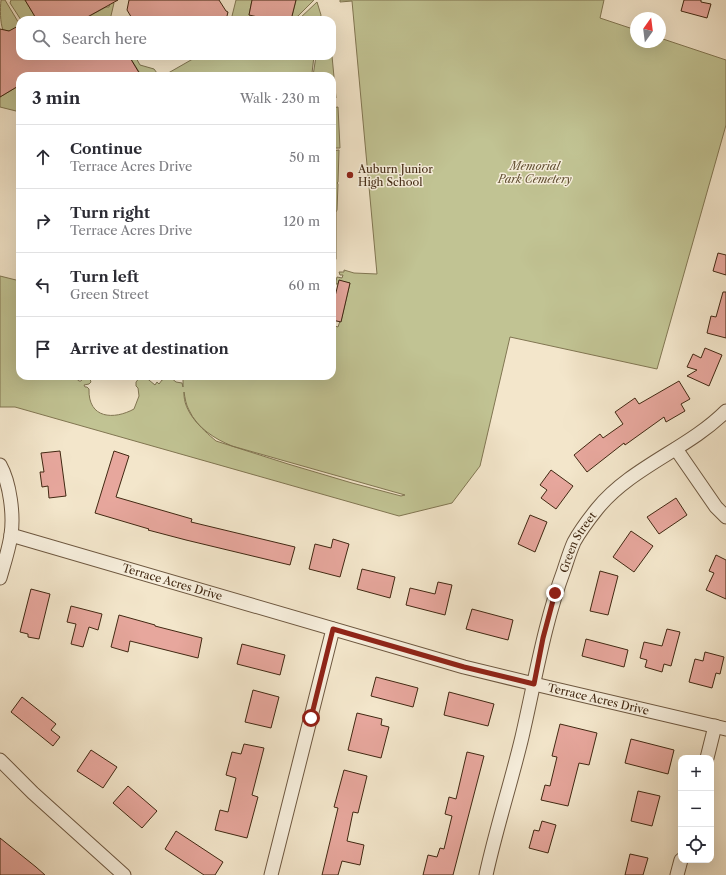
<!DOCTYPE html>
<html lang="en">
<head>
<meta charset="utf-8">
<style>
  body { margin:0; font-family:"Libre Caslon Text",serif; background:#f2f2f3; color:#2b2b33 }
  .controls { position:absolute; right:12px; bottom:12px; display:grid; overflow:hidden; border-radius:8px; box-shadow:0 4px 16px #0002 }
  .controls button { width:36px; height:36px; display:grid; place-items:center; padding:0; border:0; border-bottom:1px solid #e1e1e2; background:#fff; color:#2b2b33; font:20px sans-serif }
  .compass { position:absolute; left:630px; top:12px; width:36px; height:36px; border-radius:50%; background:#fff; box-shadow:0 4px 16px #0002; rotate:14deg }
  .stop { position:absolute; width:12px; height:12px; margin:-9px; border:3px solid #8f2418; border-radius:50%; background:#fff }
  .stop.end { background:#8f2418; border-color:#fff; box-shadow:0 1px 4px #0008 }
  .list { margin:0; padding:0; list-style:none }
  h2 { display:flex; justify-content:space-between; align-items:center; height:52px; margin:0; padding:0 16px; font-size:17px }
  h2 small { font-size:13px; font-weight:400; color:#7c7c81 }
  .list li { display:grid; grid-template-columns:26px 1fr auto; gap:12px; align-items:center; box-sizing:border-box; height:64px; padding:0 16px; border-top:1px solid #e1e1e2 }
  .list b { display:block; font-size:15px; white-space:nowrap }
  .list p { margin:0; font-size:13px; white-space:nowrap; color:#7c7c81 }
  .list em { font-size:13px; font-style:normal; color:#7c7c81 }
  .icon { flex:none; width:22px; height:22px; fill:none; stroke:currentColor; stroke-width:2; stroke-linecap:round; stroke-linejoin:round }
  .map { position:relative; flex:none; width:726px; height:875px; overflow:hidden }
  .search { position:absolute; background:#fff; box-shadow:0 4px 16px #0002; left:16px; top:16px; width:320px; height:44px; display:flex; align-items:center; gap:10px; box-sizing:border-box; padding:0 14px; border-radius:12px; color:#7c7c81; font-size:15px }
  .panel { position:absolute; background:#fff; box-shadow:0 4px 16px #0002; left:16px; top:72px; width:320px; height:308px; border-radius:12px }
  .map>svg:first-child { display:block }
  .green { fill:#c1c393; stroke:#817652; fill-rule:evenodd }
  .building { fill:#e7a79d; stroke:#412812 }
  .lines { fill:none; stroke-linecap:round; stroke-linejoin:round }
  .street-casing { stroke:#6e5840; stroke-width:15 }
  .street { stroke:#f7efdd; stroke-width:13 }
  .route { stroke:#8f2418; stroke-width:5 }
  .poi-dot { fill:#8f2418; stroke:#f7efdd; stroke-width:1.5 }
  .labels { text-anchor:middle; dominant-baseline:central; stroke-width:3; stroke-linejoin:round; paint-order:stroke }
  .park-label { font-size:11px; font-style:italic; fill:#614f32; stroke:#f7efdd }
  .poi-label { font-size:11px; fill:#412812; stroke:#f7efdd; text-anchor:start }
  .street-label { font-size:11px; fill:#412812; stroke:#f7efdd }
</style>
</head>
<body>
<div class="map">
<svg width="726" height="875" viewBox="0 0 726 875">
  <rect width="100%" height="100%" fill="#f3e6cb"/>
  <filter id="stains"><feTurbulence type="fractalNoise" baseFrequency=".005" numOctaves="4"/><feColorMatrix values="0 0 0 0 .2 0 0 0 0 .09 0 0 0 0 .02 0 0 0 .5 -.17"/></filter>
  <radialGradient id="worn" r=".72"><stop offset=".6" stop-color="#630" stop-opacity="0"/><stop offset="1" stop-color="#630" stop-opacity=".3"/></radialGradient>
  <g class="green">
    <path d="M1 0H5L20 25V30L9 31 3 30C0 22 0 9 1 0Z"/>
    <path d="M11 0H25L37 20H21L10 3Z"/>
    <path d="M236 0H252L249 15 262 18 263 20H231Z"/>
    <path d="M296 0H314L298 16 291 20Z"/>
    <path d="M340 0H604L600 18 636 30V42H660V38L726 60V125L657 369 510 337 480 466 452 503 399 516 15 407H0V276L20 281V376H73L79 381H81L85 376H89L91 382 89 384 84 385 85 387H87L89 389C88 419 114 420 134 409L139 396 138 388 136 386V382L141 376H144L155 385 157 382 159 384 162 380 170 377 176 382 182 383 183 387V376H332V325L338 327 340 321H341L350 283 339 281 338 284H336V281L337 277 342 278 343 275H340L339 272H344V270L354 273 377 274 352 1 340 2ZM184 392C185 398 186 405 189 410 197 428 215 439 232 446L405 495 401 496 352 483 288 464 216 441C201 428 183 412 184 392Z"/>
    <path d="M110 2 114 3 110 20H82L106 7H109Z"/>
    <path d="M317 2 321 15 320 20H298Z"/>
    <path d="M129 56H135L140 65 154 69 157 73 156 76 141 75Z"/>
    <path d="M198 56H314L312 73 311 76 308 73 295 76H163Z"/>
    <path d="M316 56H332L336 98 333 99 332 76H313Z"/>
    <path d="M20 85V112L0 107V97Z"/>
    <path d="M338 107 340 148H332V108Z"/>
    <path d="M339 150 338 182 337 183 338 184 337 210 336 212V259L332 265V151Z"/>
  </g>
  <g class="building">
    <path d="M25 0H118L82 20H37Z"/>
    <path d="M129 0H219L226 11 228 12 226 20H133L127 10Z"/>
    <path d="M252 0H296L291 20H271L249 15Z"/>
    <path d="M684 0H701V2L711 4 707 18 681 11Z"/>
    <path d="M20 25V56H65L70 57 72 56H129L141 76H20V85L0 97V29L9 31Z"/>
    <path d="M718 253 726 255V275L713 271Z"/>
    <path d="M339 280 350 283 341 322 332 320V309Z"/>
    <path d="M723 292H726V338L707 333 711 316 716 317Z"/>
    <path d="M705 348 722 355 709 386 687 376 697 370 687 367 693 354 701 358Z"/>
    <path d="M679 381 690 399 681 404 685 411 666 422 664 417 625 445 624 443 587 472 574 455 600 434 603 438 623 424 615 412 635 398 639 404Z"/>
    <path d="M60 451 66 496 49 498 48 486 42 487 40 472H44L41 453Z"/>
    <path d="M114 451 129 456 116 497 192 519 191 522 295 547 290 565 186 540 148 530 149 529 95 513Z"/>
    <path d="M551 470 573 486 556 509 541 498 547 490 540 485Z"/>
    <path d="M676 498 687 515 659 534 647 517Z"/>
    <path d="M530 515 547 522 535 552 518 544Z"/>
    <path d="M631 531 653 546 634 572 613 557Z"/>
    <path d="M333 539 349 544 340 577 309 569 315 544 331 548Z"/>
    <path d="M716 555 726 560V599L706 590 714 573 709 571Z"/>
    <path d="M362 569 395 577 390 598 357 589Z"/>
    <path d="M600 571 618 576 608 615 590 611Z"/>
    <path d="M438 582 452 585 445 615 406 605 410 588 435 594Z"/>
    <path d="M31 589 50 594 39 639 28 637V634L20 632Z"/>
    <path d="M71 606 102 614 98 630 89 627 83 647 71 644 76 624 67 622Z"/>
    <path d="M472 609 513 620 508 640 466 629Z"/>
    <path d="M119 615 155 625V626L202 638 198 658 130 641 128 652 111 647Z"/>
    <path d="M667 629 680 632 671 666 664 664 662 672 645 667 647 660 640 658 644 642 662 646Z"/>
    <path d="M586 639 628 650 624 667 582 656Z"/>
    <path d="M242 644 285 655 280 675 237 664Z"/>
    <path d="M705 652 724 657 720 674 716 673 712 688 689 682 695 659 703 661Z"/>
    <path d="M376 677 418 688 413 707 371 696Z"/>
    <path d="M253 690 279 697 271 728 245 722Z"/>
    <path d="M449 692 494 704 488 726 444 715Z"/>
    <path d="M22 697 56 724 51 730 60 737 53 746 11 712Z"/>
    <path d="M357 713 382 719 381 725 389 727 381 758 348 750Z"/>
    <path d="M560 724 597 733 589 765 579 763 568 806 541 800 545 785 550 786 557 757 552 756Z"/>
    <path d="M631 739 674 750 668 774 625 763Z"/>
    <path d="M244 744 264 748 252 795 258 797 247 838 215 830 220 810 228 812 236 778 226 775 232 752 241 754Z"/>
    <path d="M91 750 117 767 103 788 77 771Z"/>
    <path d="M467 752 484 756 453 875H423L428 855 437 857 440 848 444 849 452 816 445 814 449 797 456 799Z"/>
    <path d="M344 770 367 776 358 813 353 812 347 841 364 845 360 865 342 861 338 875H322L338 808 334 807Z"/>
    <path d="M128 786 157 811 142 828 113 803Z"/>
    <path d="M638 791 660 796 652 826 631 821Z"/>
    <path d="M542 821 556 825 548 853 529 848 534 830 539 831Z"/>
    <path d="M176 831 223 862 215 875H204L165 849Z"/>
    <path d="M0 838 36 867 45 875H0Z"/>
    <path d="M630 854 648 858 643 875H625Z"/>
  </g>
  <g class="lines">
    <defs>
      <g id="street">
        <path d="M676 449 716 507 726 517"/>
        <path d="M0 465C10 483 14 515 11 535 9 549 4 564 0 578"/>
        <path id="s1" d="M11 535 464 667 534 684 726 729"/>
        <path d="M707 758 715 726"/>
        <path d="M0 760 33 793 124 875"/>
        <path d="M271 875 333 629"/>
        <path id="s2" d="M486 875C496 829 511 783 522 737 535 681 544 624 564 570 567 561 570 551 574 542 580 531 589 519 597 509 631 467 688 449 726 411"/>
        <path d="M677 875 681 860"/>
      </g>
    </defs>
    <use href="#street" class="street-casing"/>
    <use href="#street" class="street"/>
  </g>
  <g class="lines">
    <path class="route" d="M311 718 333 629 464 667 534 684 543 638 555 593"/>
  </g>
  <circle class="poi-dot" cx="350" cy="175" r="4"/>
  <g class="labels">
    <g class="park-label">
      <text x="535" y="166">Memorial<tspan x="535" dy="13">Park Cemetery</tspan></text>
    </g>
    <g class="poi-label">
      <text x="358" y="169">Auburn Junior<tspan x="358" dy="13">High School</tspan></text>
    </g>
    <g class="street-label">
      <text stroke="none"><textPath href="#s2" startOffset="346">Green Street</textPath></text>
      <text stroke="none"><textPath href="#s1" startOffset="168">Terrace Acres Drive</textPath></text>
      <text stroke="none"><textPath href="#s1" startOffset="610">Terrace Acres Drive</textPath></text>
    </g>
  </g>
  <rect width="100%" height="100%" filter="url(#stains)"/>
  <rect width="100%" height="100%" fill="url(#worn)"/>
</svg>
<div class="controls">
<button>+</button>
<button>−</button>
<button><svg class="icon" aria-label="locate" viewBox="0 0 24 24"><circle cx="12" cy="12" r="6"/><path d="M12 2v4M12 18v4M2 12h4M18 12h4"/></svg></button>
</div>
<svg class="compass" viewBox="-18 -18 36 36"><path d="M0-13l5 13h-10z" fill="#e53935"/><path d="M0 13l5-13h-10z" fill="#7c7c81"/></svg>
<div class="stop" style="left:311px;top:718px"></div>
<div class="stop end" style="left:555px;top:593px"></div>
<div class="search"><svg class="icon" aria-label="search" viewBox="0 0 24 24"><circle cx="10" cy="10" r="6"/><path d="M15 15l6 6"/></svg>Search here</div>
<section class="panel">
<h2>3 min<small>Walk · 230 m</small></h2>
<ul class="list">
<li><svg class="icon" aria-label="ahead" viewBox="0 0 24 24"><path d="M12 20V5M6 11l6-6 6 6"/></svg><div><b>Continue</b><p>Terrace Acres Drive</p></div><em>50 m</em></li>
<li><svg class="icon" aria-label="right" viewBox="0 0 24 24"><path d="M7 20v-9h11M14 6l5 5-5 5"/></svg><div><b>Turn right</b><p>Terrace Acres Drive</p></div><em>120 m</em></li>
<li><svg class="icon" aria-label="left" viewBox="0 0 24 24"><path d="M17 20v-9H6M10 6l-5 5 5 5"/></svg><div><b>Turn left</b><p>Green Street</p></div><em>60 m</em></li>
<li><svg class="icon" aria-label="arrive" viewBox="0 0 24 24"><path d="M6 21V4h12l-3 4 3 4H6"/></svg><div><b>Arrive at destination</b></div></li>
</ul>
</section>
</div>
</body>
</html>
